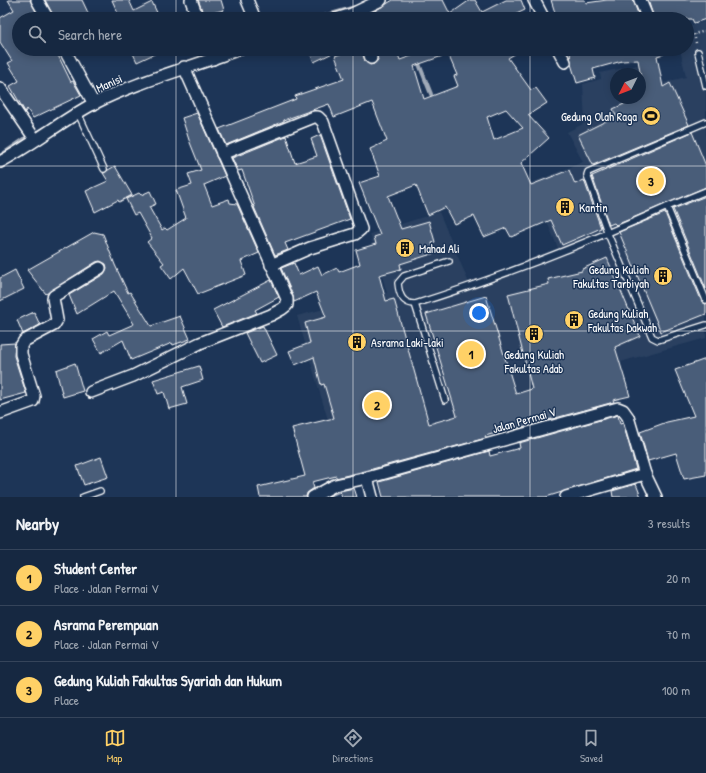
<!DOCTYPE html>
<html lang="en">
<head>
<meta charset="utf-8">
<style>
  body { margin:0; font-family:"Patrick Hand",sans-serif; background:#23344c; color:#f1f3f6 }
  .compass { position:absolute; left:610px; top:68px; width:36px; height:36px; border-radius:50%; background:#162841; box-shadow:0 2px 10px #0003; rotate:228deg }
  .you { position:absolute; left:479px; top:313px; width:14px; height:14px; margin:-10px; border:3px solid #fff; border-radius:50%; background:#1a73e8; box-shadow:0 0 0 6px #1a73e833 }
  .badge { display:grid; place-items:center; width:26px; height:26px; border-radius:50%; background:#ffd166; color:#111; font-size:13px; font-weight:700 }
  .pin { position:absolute; translate:-50% -50%; border:2px solid #fff; box-shadow:0 1px 4px #0006 }
  .list { margin:0; padding:0; list-style:none }
  h2 { display:flex; justify-content:space-between; align-items:center; height:52px; margin:0; padding:0 16px; font-size:17px }
  h2 small { font-size:13px; font-weight:400; color:#9ea6b1 }
  .list li { display:grid; grid-template-columns:26px 1fr auto; gap:12px; align-items:center; box-sizing:border-box; height:56px; padding:0 16px; border-top:1px solid #35445a }
  .list b { display:block; font-size:15px; white-space:nowrap }
  .list p { margin:0; font-size:13px; white-space:nowrap; color:#9ea6b1 }
  .list em { font-size:13px; font-style:normal; color:#9ea6b1 }
  .icon { flex:none; width:22px; height:22px; fill:none; stroke:currentColor; stroke-width:2; stroke-linecap:round; stroke-linejoin:round }
  .map { position:relative; flex:none; width:706px; height:497px; overflow:hidden }
  .search { position:absolute; background:#162841; box-shadow:0 2px 10px #0003; left:12px; right:12px; top:12px; height:44px; display:flex; align-items:center; gap:10px; box-sizing:border-box; padding:0 14px; border-radius:22px; color:#9ea6b1; font-size:15px }
  .sheet { height:220px; background:#162841 }
  nav { display:flex; justify-content:space-around; align-items:center; box-sizing:border-box; height:56px; border-top:1px solid #35445a; background:#162841; font-size:11px; color:#9ea6b1 }
  nav a { display:grid; justify-items:center; gap:2px }
  nav .on { color:#ffd166 }
  .map>svg:first-child { display:block }
  .built { fill:#2a4161 }
  .lines { fill:none; stroke-linecap:round; stroke-linejoin:round }
  .stream { stroke:#a0aab8; stroke-width:4 }
  .building { fill:#4a5d79; stroke:#fff; fill-rule:evenodd }
  .lane-casing { stroke:#fff; stroke-width:8 }
  .street-casing { stroke:#fff; stroke-width:14 }
  .path { stroke:#fff; stroke-width:2.5; stroke-dasharray:1 3; stroke-linecap:butt }
  .lane { stroke:#1d3557; stroke-width:5.5 }
  .street { stroke:#1d3557; stroke-width:11 }
  .grid { fill:none; stroke:#fff; stroke-width:1; stroke-opacity:0.55 }
  .labels { text-anchor:middle; dominant-baseline:central; stroke-width:3; stroke-linejoin:round; paint-order:stroke }
  .street-label { font-size:12px; fill:#fff; stroke:#1d3557 }
  .poi-label { font-size:12px; fill:#fff; stroke:#1d3557; text-anchor:start }
</style>
</head>
<body>
<div class="map">
<svg width="706" height="497" viewBox="0 0 706 497">
  <rect width="100%" height="100%" fill="#1d3557"/>
  <filter id="ink" filterUnits="userSpaceOnUse"><feTurbulence type="fractalNoise" baseFrequency=".025" numOctaves="2"/><feDisplacementMap in="SourceGraphic" scale="8" xChannelSelector="R" yChannelSelector="G"/><feConvolveMatrix kernelMatrix="1 2 1 2 8 2 1 2 1" color-interpolation-filters="sRGB"/></filter>
  <g filter="url(#ink)">
    <path class="built" d="M706 21V338L627 360 461 414 337 450 297 316 387 293 370 234 439 212 469 283 558 248 531 183 583 162 567 132 585 123 583 84 601 79 600 73 637 65 639 74H616V98H640V80L642 88 686 77 680 49H687V27Z"/>
    <g class="lines">
      <g class="stream">
        <path d="M314 19 355 7"/>
        <path d="M413 49 431 94"/>
        <path d="M38 132 45 128"/>
        <path d="M0 156 26 138"/>
        <path d="M325 497 348 487"/>
      </g>
    </g>
    <g class="building">
      <path d="M8 0H30L40 19H19V49H55L71 82 73 81 81 95 33 118 27 109 25 112 10 86 19 81 8 63 12 61 0 42V18L14 10Z"/>
      <path d="M45 0H82L91 19H55Z"/>
      <path d="M112 0H129L134 11 152 2 160 19H117L120 18Z"/>
      <path d="M198 0H221L224 10 204 15Z"/>
      <path d="M393 0H443L450 14 470 0H475L482 12 506 0H521L525 10 506 19H377L373 12Z"/>
      <path d="M551 0H585L586 3 607 0H633L640 19H557Z"/>
      <path d="M648 0H706V19L694 23 692 19H654Z"/>
      <path d="M131 49H165L137 62Z"/>
      <path d="M308 49H341L314 62Z"/>
      <path d="M353 49H361L365 61 370 65 374 64 378 60 375 49H396L400 60 431 49H523L508 58 531 90 536 88 547 103 528 115 549 138 521 163 531 185 569 170 575 184 584 180 601 228 562 245 551 220 511 237 506 228 484 237 474 216 454 224 445 207 428 215 416 185 388 196 401 229 429 221 435 242 432 243 435 253 400 264 401 269 379 275 386 301 394 299 429 424 457 416 426 314 486 296 516 394 532 389 508 294 549 284 548 279 582 271V269L607 258 640 336 615 347 630 396 613 400 614 402 515 429 514 428 485 436 486 438 365 471 336 478V476L312 482 314 488 307 493 306 497H260L258 487 305 476 292 428 334 418 324 384 321 385 314 357 295 365 289 351 310 343 305 323 326 317 316 292 294 302 293 296 281 268 294 263 299 275 318 266 322 275 337 268 339 272 360 264 356 250 376 244 374 237 380 235 359 183 380 176 370 149 387 141 372 102 334 117 329 104 284 120V121L226 145 219 129 296 99 295 96 344 79 335 56ZM448 54 457 75 454 76 458 86 424 99 414 66ZM506 109 523 128 494 140 487 117Z"/>
      <path d="M576 49H663L664 54 657 56 663 87 670 83 689 125 593 165 578 135 616 116 613 109 644 95 638 60 622 61 593 69 595 78 577 83 571 64 570 51Z"/>
      <path d="M197 113 225 176 204 185 212 205 229 199 230 203 237 204 259 253 241 261 246 275 198 294 184 268 171 279 161 265 164 263 147 242 152 238 138 213 134 215 126 199 139 193 141 195 150 191 156 204 149 207 162 230 165 228 167 230 186 218 176 190 192 185 188 174 201 170 189 140 182 118Z"/>
      <path d="M692 132 706 166V187L616 225 614 223 609 225 592 176Z"/>
      <path d="M320 135 350 219 285 243 288 250 275 255 254 207H255L242 170 238 171 232 158 286 136 295 163 317 156 311 139Z"/>
      <path d="M115 166 132 195 119 202 118 200 95 212 86 191 108 181 103 173Z"/>
      <path d="M706 196V289L673 209Z"/>
      <path d="M665 213 702 302 706 304V314L661 332 619 232Z"/>
      <path d="M94 232 103 234 115 265 128 293 130 292 151 326 180 316 190 339 173 345 172 343 131 360 123 340 101 353 93 339 107 331 109 335 134 324 114 291 77 314 69 295 104 274 107 268 106 264 100 261 96 262 46 294 27 270Z"/>
      <path d="M15 270 24 289 0 301V278Z"/>
      <path d="M271 280 279 297 255 310 257 313 222 327 213 310Z"/>
      <path d="M34 312 40 325 23 334 17 320Z"/>
      <path d="M263 326 277 355 260 363 245 333Z"/>
      <path d="M15 343 14 356 26 393 0 400V344Z"/>
      <path d="M706 359V475L684 479 676 453 648 461 640 432 667 422 694 416 675 370Z"/>
      <path d="M75 363 83 391 63 397 56 370Z"/>
      <path d="M199 366 203 380 182 387 187 404 169 409 164 392 158 394 153 380Z"/>
      <path d="M618 415 620 424 623 423 636 469 546 497H383L379 482 489 451 490 456 520 448 519 443Z"/>
      <path d="M101 457 108 477 84 485 77 466Z"/>
      <path d="M636 484 641 497H613L612 491Z"/>
      <path d="M354 488 357 497H342L340 491Z"/>
    </g>
    <g class="lines">
      <defs>
        <g id="lane">
          <path d="M698 52 706 86"/>
          <path d="M78 113 104 169"/>
          <path d="M706 122 588 172 587 175 608 234 652 337 658 340 706 325"/>
          <path d="M706 191 667 207 706 300"/>
          <path d="M415 304C402 304 399 294 398 283L404 276 449 261"/>
          <path d="M445 400 415 304C501 277 585 244 667 207"/>
          <path d="M83 497 100 491"/>
        </g>
        <g id="street">
          <path d="M37 0 48 19"/>
          <path d="M191 0 198 19"/>
          <path d="M247 0 255 19"/>
          <path d="M534 0 544 19"/>
          <path d="M640 0 647 17"/>
          <path d="M336 19 352 14 381 0"/>
          <path d="M64 49 94 104"/>
          <path d="M209 49 213 59"/>
          <path d="M368 49 371 58"/>
          <path d="M558 49 565 62"/>
          <path d="M0 88 35 139"/>
          <path d="M222 154 314 117H318L323 122 361 229 355 234 310 248 271 265"/>
          <path d="M0 162C32 145 61 121 93 104 140 80 191 68 239 49"/>
          <path d="M91 392 133 376 200 343 271 315 282 309 287 305V299L184 67"/>
          <path d="M0 413 33 401 34 396 21 354V346L24 341 54 325 57 320 53 298 54 296 100 268"/>
          <path d="M367 478 372 497"/>
          <path d="M313 497 335 485 367 478 618 408 623 410 628 417 645 474 656 497"/>
          <path d="M566 497 645 474"/>
        </g>
      </defs>
      <use href="#lane" class="lane-casing"/>
      <use href="#street" class="street-casing"/>
      <path class="path" d="M696 43 694 34 706 31"/>
      <use href="#lane" class="lane"/>
      <use href="#street" class="street"/>
    </g>
  </g>
  <path class="grid" d="M176 0V19M353 0V19M530 0V19M176 49V497M353 49V497M530 49V497M0 166H706M0 331H706"/>
  <defs>
    <symbol id="stadium-disc" viewBox="-11 -11 22 22"><circle r="9.5" fill="#ffd166" stroke="#1d3557"/><path d="M0-5a6.5 5 0 1 0 0 10a6.5 5 0 1 0 0-10ZM-3.5-1.8h7v3.6h-7Z" fill="#111"/></symbol>
    <symbol id="building-disc" viewBox="-11 -11 22 22"><circle r="9.5" fill="#ffd166" stroke="#1d3557"/><path d="M-4-6H4V6H1V3H-1V6H-4ZM-2.5-4.3h1.7v1.8h-1.7ZM.8-4.3h1.7v1.8H.8ZM-2.5-1h1.7V.8h-1.7ZM.8-1h1.7V.8H.8Z" fill="#111"/></symbol>
  </defs>
  <g fill-rule="evenodd">
    <use href="#stadium-disc" x="640" y="105" width="22" height="22"/>
    <use href="#building-disc" x="554" y="196" width="22" height="22"/>
    <use href="#building-disc" x="394" y="237" width="22" height="22"/>
    <use href="#building-disc" x="652" y="265" width="22" height="22"/>
    <use href="#building-disc" x="563" y="309" width="22" height="22"/>
    <use href="#building-disc" x="523" y="323" width="22" height="22"/>
    <use href="#building-disc" x="346" y="331" width="22" height="22"/>
  </g>
  <g class="labels">
    <g class="street-label">
      <text transform="translate(109 83) rotate(-24)">Manisi</text>
      <text transform="translate(524 420) rotate(-16)">Jalan Permai V</text>
    </g>
    <g class="poi-label">
      <text x="637" y="116" text-anchor="end">Gedung Olah Raga</text>
      <text x="579" y="207">Kantin</text>
      <text x="419" y="248">Mahad Ali</text>
      <text x="649" y="269" text-anchor="end">Gedung Kuliah<tspan x="649" dy="14">Fakultas Tarbiyah</tspan></text>
      <text x="588" y="313">Gedung Kuliah<tspan x="588" dy="14">Fakultas Dakwah</tspan></text>
      <text x="371" y="342">Asrama Laki-laki</text>
      <text x="534" y="354" text-anchor="middle">Gedung Kuliah<tspan x="534" dy="14">Fakultas Adab</tspan></text>
    </g>
  </g>
</svg>
<svg class="compass" viewBox="-18 -18 36 36"><path d="M0-13l5 13h-10z" fill="#e53935"/><path d="M0 13l5-13h-10z" fill="#9ea6b1"/></svg>
<div class="you"></div>
<div class="pin badge" style="left:471px;top:354px">1</div>
<div class="pin badge" style="left:377px;top:405px">2</div>
<div class="pin badge" style="left:651px;top:181px">3</div>
<div class="search"><svg class="icon" aria-label="search" viewBox="0 0 24 24"><circle cx="10" cy="10" r="6"/><path d="M15 15l6 6"/></svg>Search here</div>
</div>
<section class="sheet">
<h2>Nearby<small>3 results</small></h2>
<ul class="list">
<li><span class="badge">1</span><div><b>Student Center</b><p>Place · Jalan Permai V</p></div><em>20 m</em></li>
<li><span class="badge">2</span><div><b>Asrama Perempuan</b><p>Place · Jalan Permai V</p></div><em>70 m</em></li>
<li><span class="badge">3</span><div><b>Gedung Kuliah Fakultas Syariah dan Hukum</b><p>Place</p></div><em>100 m</em></li>
</ul>
</section>
<nav>
<a class="on"><svg class="icon" aria-label="map" viewBox="0 0 24 24"><path d="M3 6l6-2 6 2 6-2v14l-6 2-6-2-6 2zM9 4v14M15 6v14"/></svg>Map</a>
<a><svg class="icon" aria-label="directions" viewBox="0 0 24 24"><path d="M12 3l9 9-9 9-9-9zM9 14v-3h6M13 9l2 2-2 2"/></svg>Directions</a>
<a><svg class="icon" aria-label="saved" viewBox="0 0 24 24"><path d="M7 4h10v16l-5-4-5 4z"/></svg>Saved</a>
</nav>
</body>
</html>
